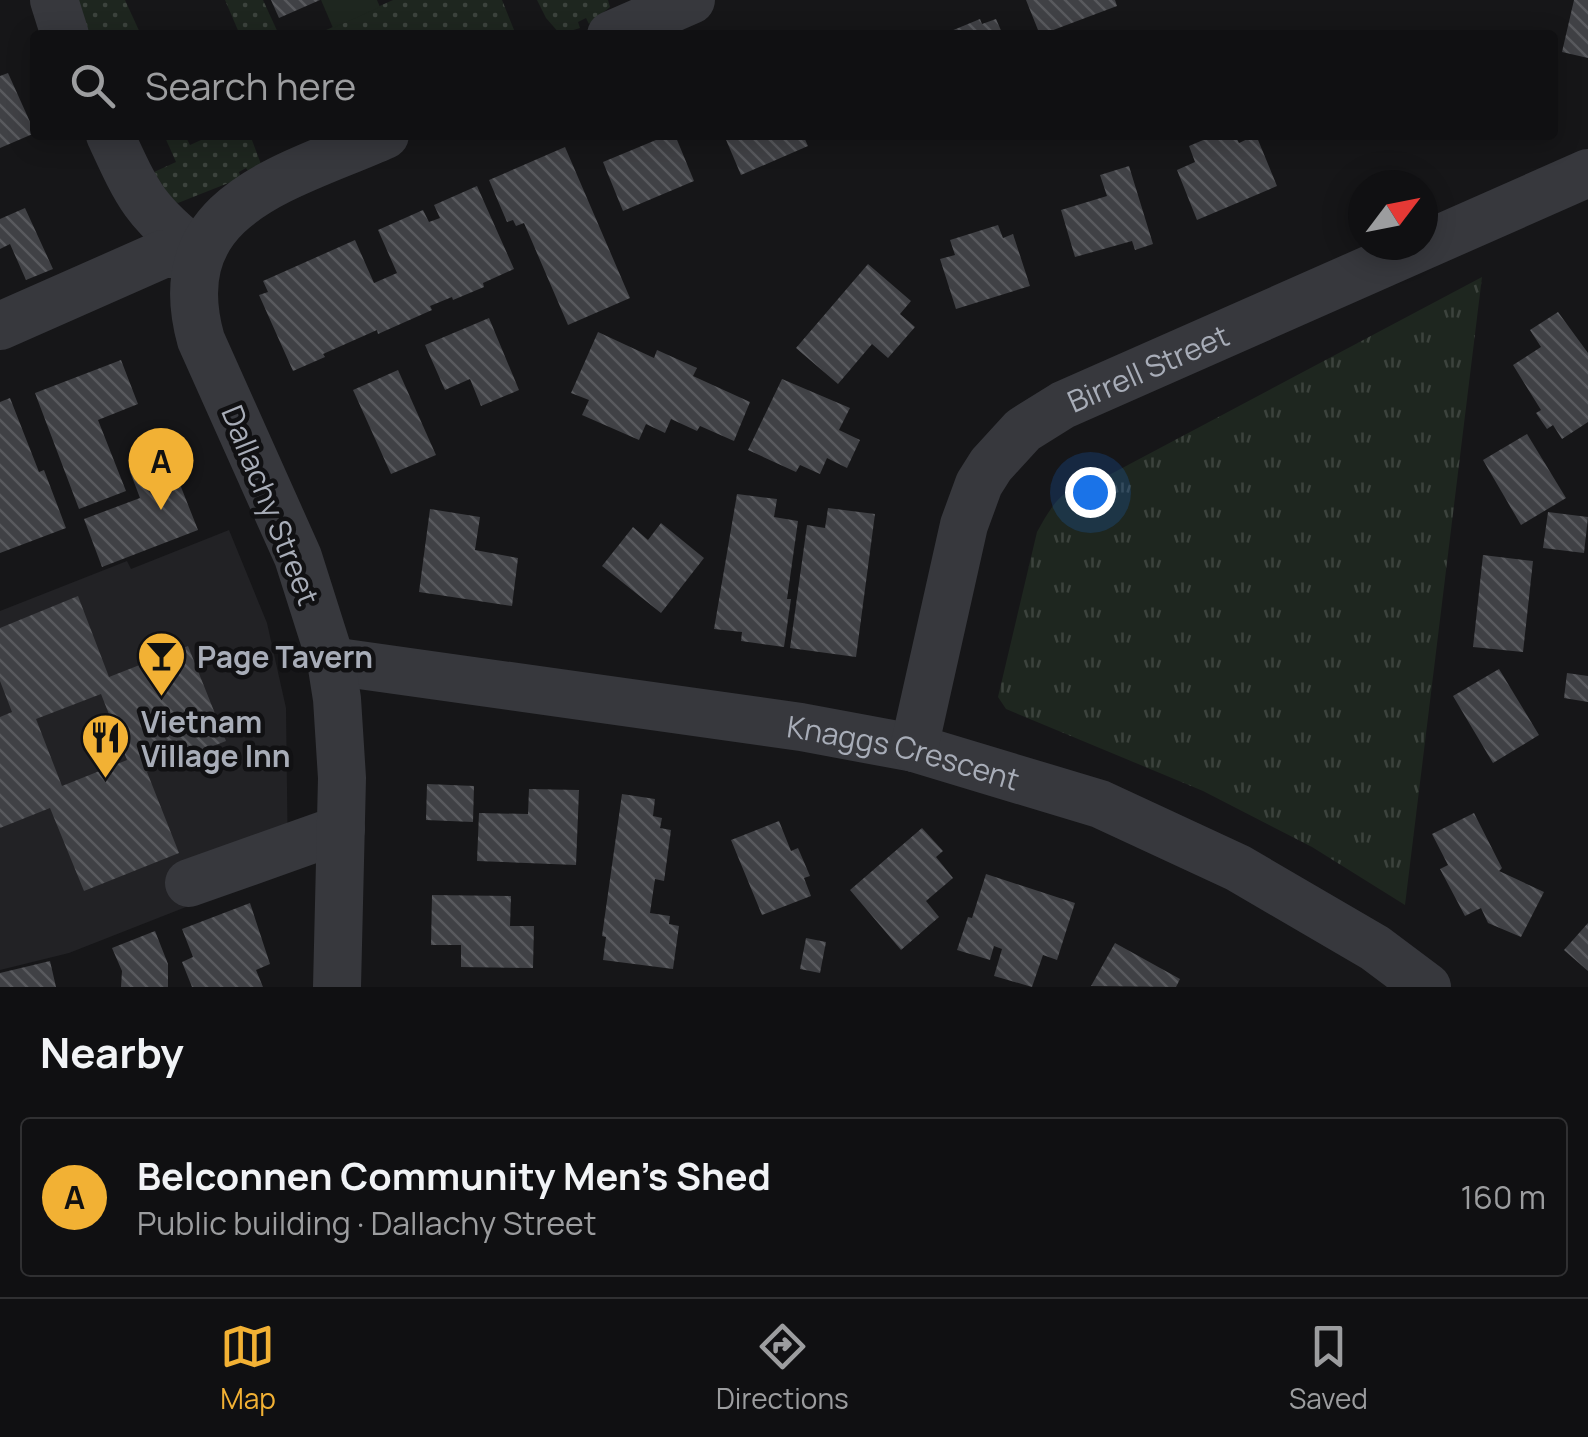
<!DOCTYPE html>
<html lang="en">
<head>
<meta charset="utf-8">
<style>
  body { margin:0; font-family:Manrope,sans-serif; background:#19191b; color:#f1f3f6 }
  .compass { position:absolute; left:1348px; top:170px; width:90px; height:90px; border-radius:50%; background:#101012; box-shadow:0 5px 25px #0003; rotate:58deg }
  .you { position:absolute; left:1090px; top:492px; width:35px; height:35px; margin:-25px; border:8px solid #fff; border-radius:50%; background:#1a73e8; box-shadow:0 0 0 15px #1a73e833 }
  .badge { display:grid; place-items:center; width:65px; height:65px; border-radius:50%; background:#f2b134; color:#111; font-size:32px; font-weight:700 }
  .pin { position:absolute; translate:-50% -82px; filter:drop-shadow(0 2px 5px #0008) }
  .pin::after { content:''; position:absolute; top:52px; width:35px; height:30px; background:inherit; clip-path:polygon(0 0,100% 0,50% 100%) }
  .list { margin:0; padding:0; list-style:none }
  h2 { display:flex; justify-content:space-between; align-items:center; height:130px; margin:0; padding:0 40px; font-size:42px }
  h2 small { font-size:32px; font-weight:400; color:#9c9d9f }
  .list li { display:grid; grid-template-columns:65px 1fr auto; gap:30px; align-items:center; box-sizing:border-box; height:160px; margin:0 20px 20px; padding:0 20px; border:2px solid #303032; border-radius:10px }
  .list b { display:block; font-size:38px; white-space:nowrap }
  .list p { margin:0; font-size:32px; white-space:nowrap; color:#9c9d9f }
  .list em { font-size:32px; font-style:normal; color:#9c9d9f }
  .icon { flex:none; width:55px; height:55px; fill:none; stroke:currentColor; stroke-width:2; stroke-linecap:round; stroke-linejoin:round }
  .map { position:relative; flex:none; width:1588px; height:987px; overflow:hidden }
  .search { position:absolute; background:#101012; box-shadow:0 5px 25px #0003; left:30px; right:30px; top:30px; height:110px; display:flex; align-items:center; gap:25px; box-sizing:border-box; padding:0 35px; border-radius:10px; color:#9c9d9f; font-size:38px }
  .sheet { height:310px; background:#101012 }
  nav { display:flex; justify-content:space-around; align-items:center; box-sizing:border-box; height:140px; border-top:2px solid #303032; background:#101012; font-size:28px; color:#9c9d9f }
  nav a { display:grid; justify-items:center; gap:5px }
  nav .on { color:#f2b134 }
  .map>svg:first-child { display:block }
  .built { fill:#222225 }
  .grass { fill:url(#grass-dots) }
  .park { fill:url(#park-tufts) }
  .pitch { fill:#1e261f }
  .building { fill:url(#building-back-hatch); fill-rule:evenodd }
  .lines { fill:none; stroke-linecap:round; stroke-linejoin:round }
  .minor { stroke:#37383d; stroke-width:48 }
  .labels { text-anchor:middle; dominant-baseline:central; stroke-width:9; stroke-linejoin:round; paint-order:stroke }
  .street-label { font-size:30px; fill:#a8adb8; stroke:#111113 }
  .poi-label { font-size:30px; font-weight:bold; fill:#a8adb8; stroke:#111113; text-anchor:start }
</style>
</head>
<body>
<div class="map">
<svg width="1588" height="987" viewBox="0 0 1588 987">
  <defs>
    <pattern id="grass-dots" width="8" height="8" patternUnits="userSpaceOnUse" patternTransform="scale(2.5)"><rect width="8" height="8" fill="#1e261f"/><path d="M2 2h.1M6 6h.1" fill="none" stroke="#3c433d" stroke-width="1.8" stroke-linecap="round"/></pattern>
    <pattern id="park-tufts" width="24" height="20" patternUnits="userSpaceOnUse" patternTransform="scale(2.5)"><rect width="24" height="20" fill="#1e261f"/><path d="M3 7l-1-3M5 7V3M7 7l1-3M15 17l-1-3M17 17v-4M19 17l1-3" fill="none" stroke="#3c433d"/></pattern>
    <pattern id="building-back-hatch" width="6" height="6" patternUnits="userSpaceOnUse" patternTransform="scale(2.5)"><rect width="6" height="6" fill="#404145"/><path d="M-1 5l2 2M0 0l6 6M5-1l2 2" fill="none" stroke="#595a5e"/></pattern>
  </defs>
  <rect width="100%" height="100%" fill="#161618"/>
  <path class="built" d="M229 530 267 623 286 708 288 867 69 953 0 970V611L127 561 131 569Z"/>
  <g class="grass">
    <path d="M75 0H125L141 35H84Z"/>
    <path d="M225 0H263L279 35H240Z"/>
    <path d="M393 0H502L516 35H315Z"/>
    <path d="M537 0H608L610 7 589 24 586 18 578 22 580 28 560 34 546 18Z"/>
    <path d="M164 135H185L190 145 212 135H250L261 164 250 174 246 168 239 172 241 178 178 203 171 199 154 172 176 162Z"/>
  </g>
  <path class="park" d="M1482 277 1405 905 1312 847 1203 791 1006 709 998 697 1037 532C1060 490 1067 488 1111 474Z"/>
  <path class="pitch" d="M321 0H377L380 7 333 28Z"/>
  <g class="building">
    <path d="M271 0H320L279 18Z"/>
    <path d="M1026 0H1115L1117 6 1040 35Z"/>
    <path d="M1574 0H1588V58L1562 52Z"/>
    <path d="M980 19 982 24 996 19 1003 35H952L951 31Z"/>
    <path d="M8 73 35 133 0 148V76Z"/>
    <path d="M668 135H675L694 181 623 211 603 162Z"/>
    <path d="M724 135H803L808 146 741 175Z"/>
    <path d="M1215 135H1235L1239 143 1256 135 1277 186 1197 220 1177 170 1195 162 1189 146Z"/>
    <path d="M565 147 630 298 568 325 524 223 516 226 513 220 507 222 489 180Z"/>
    <path d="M1129 166 1153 244 1135 250 1132 241 1075 257 1061 210 1107 196 1100 175Z"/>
    <path d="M477 186 514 269 483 283 484 287 453 300 452 297 430 306 432 310 378 334 377 330 323 354 325 357 293 371 259 295 268 292 263 281 355 240 374 283 397 273 378 230 423 210 429 222 440 218 434 205Z"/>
    <path d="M25 208 53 269 26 280 10 244 0 249V219Z"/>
    <path d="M998 225 1003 238 1013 234 1030 286 956 309 940 259 955 255 950 240Z"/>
    <path d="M868 264 911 301 900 314 915 327 888 358 872 344 838 384 796 348Z"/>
    <path d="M1558 312 1588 353V422L1562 439 1553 425 1547 429 1536 413 1541 410 1513 365 1541 347 1530 330Z"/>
    <path d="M489 318 519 390 481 406 470 379 445 390 425 345Z"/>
    <path d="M598 332 654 358 657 350 697 368 693 376 750 402 734 441 700 426 697 431 671 419 665 433 646 424 639 440 582 415 589 400 571 393Z"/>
    <path d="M121 360 138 404 98 420 126 491 79 509 35 393Z"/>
    <path d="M398 370 436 455 391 474 353 390Z"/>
    <path d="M782 379 850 408 839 430 860 440 847 468 827 458 820 474 800 465 796 472 748 450Z"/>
    <path d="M10 398 39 472 44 470 66 528 0 553V402Z"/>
    <path d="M1527 434 1566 498 1521 525 1483 460Z"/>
    <path d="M168 454 198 530 102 567 84 519 140 498 129 469Z"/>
    <path d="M737 494 777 499 774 517 798 521 787 599H791L784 647 741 641 742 632 714 629Z"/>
    <path d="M828 508 875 514 856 657 790 648 807 525 825 528Z"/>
    <path d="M430 509 480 517 475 550 518 558 512 606 419 592Z"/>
    <path d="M1548 512 1588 517 1584 553 1543 548Z"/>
    <path d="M661 523 704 558 661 613 602 566 633 527 648 540Z"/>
    <path d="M1483 555 1533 561 1523 652 1473 647Z"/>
    <path d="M78 596 109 677 188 646 226 741 147 772 179 853 84 891 50 808 0 828V717L12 712 0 681V628ZM101 694 127 760 62 786 36 719Z"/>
    <path d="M1499 669 1539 735 1493 763 1453 696Z"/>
    <path d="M1567 673 1588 676V702L1564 698Z"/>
    <path d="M427 784 474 786 473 822 426 820Z"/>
    <path d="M529 789 579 790 576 865 477 861 479 813 528 814Z"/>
    <path d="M622 794 655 799 653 816 662 818 660 828 671 830 664 881 655 879 650 913 670 916 669 924 679 926 673 969 603 960 606 937 602 936Z"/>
    <path d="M1474 813 1502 868 1499 871 1544 892 1521 937 1488 923 1481 908 1465 916 1440 869 1448 865 1432 834Z"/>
    <path d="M779 821 791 851 798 848 810 876 804 878 811 896 762 915 731 840Z"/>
    <path d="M922 828 943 851 936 857 953 878 926 901 939 917 901 950 850 890Z"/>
    <path d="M986 874 1075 903 1057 960 1043 955 1032 987 994 976 1002 949 994 946 990 960 957 950 968 917 972 918Z"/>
    <path d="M432 895 511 896 510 926H534L533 968 461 967V945H431Z"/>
    <path d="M250 903 270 964 256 970 263 987H192L182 962 193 957 182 929Z"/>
    <path d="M1588 923V971L1564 950Z"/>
    <path d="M155 931 168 964V987H121L122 971 112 948Z"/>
    <path d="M806 938 826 942 820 973 800 969Z"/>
    <path d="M1115 943 1180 979 1176 987 1091 986Z"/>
    <path d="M50 961 56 987H0V973Z"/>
  </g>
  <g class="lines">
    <g class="minor">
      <path d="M54 0 65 35"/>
      <path d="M611 35 691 0"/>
      <path d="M110 135C138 196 145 212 199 254"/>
      <path d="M0 326 163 254H199"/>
      <path id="s1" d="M331 661 801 727 914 748 1100 804 1238 868 1375 948 1427 987"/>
      <path id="s2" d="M914 748 964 525 979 484 991 465 1023 430 1063 405 1588 173"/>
      <path d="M189 883 341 829"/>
      <path d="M337 987 342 778 337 699 331 661 298 557 201 340C163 204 288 178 385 135"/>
    </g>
  </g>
  <defs>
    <symbol id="bar-pin" viewBox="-11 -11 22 30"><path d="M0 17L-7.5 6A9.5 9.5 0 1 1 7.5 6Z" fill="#f2b134" stroke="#111113"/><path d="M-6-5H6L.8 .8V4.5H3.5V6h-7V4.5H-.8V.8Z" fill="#111"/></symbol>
    <symbol id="restaurant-pin" viewBox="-11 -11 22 30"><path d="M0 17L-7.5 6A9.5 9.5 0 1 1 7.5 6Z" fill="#f2b134" stroke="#111113"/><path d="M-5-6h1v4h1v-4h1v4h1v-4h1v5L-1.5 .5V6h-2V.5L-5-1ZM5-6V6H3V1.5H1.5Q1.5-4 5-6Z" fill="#111"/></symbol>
  </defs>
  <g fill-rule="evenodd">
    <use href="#bar-pin" x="134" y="628" width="55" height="75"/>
    <use href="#restaurant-pin" x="78" y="710" width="55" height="75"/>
  </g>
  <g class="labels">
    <g class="street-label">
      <text stroke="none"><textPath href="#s2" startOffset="482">Birrell Street</textPath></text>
      <text transform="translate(271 505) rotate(68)">Dallachy Street</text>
      <text stroke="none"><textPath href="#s1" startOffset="580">Knaggs Crescent</textPath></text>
    </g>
    <g class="poi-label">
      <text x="197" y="656">Page Tavern</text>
      <text x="141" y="721">Vietnam<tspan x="141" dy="34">Village Inn</tspan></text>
    </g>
  </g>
</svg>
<svg class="compass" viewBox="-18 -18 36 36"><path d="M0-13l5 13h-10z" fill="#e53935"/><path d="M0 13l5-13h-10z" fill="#9c9d9f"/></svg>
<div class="you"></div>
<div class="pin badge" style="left:161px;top:510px">A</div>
<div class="search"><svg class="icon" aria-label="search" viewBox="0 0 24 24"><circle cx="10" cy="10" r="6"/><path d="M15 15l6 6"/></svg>Search here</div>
</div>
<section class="sheet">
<h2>Nearby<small></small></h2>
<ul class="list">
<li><span class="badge">A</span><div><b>Belconnen Community Men's Shed</b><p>Public building · Dallachy Street</p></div><em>160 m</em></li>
</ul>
</section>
<nav>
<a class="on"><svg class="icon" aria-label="map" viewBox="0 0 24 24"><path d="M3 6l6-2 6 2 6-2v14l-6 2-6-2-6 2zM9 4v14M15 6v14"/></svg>Map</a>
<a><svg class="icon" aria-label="directions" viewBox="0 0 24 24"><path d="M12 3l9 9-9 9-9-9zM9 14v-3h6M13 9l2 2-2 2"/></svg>Directions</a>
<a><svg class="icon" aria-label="saved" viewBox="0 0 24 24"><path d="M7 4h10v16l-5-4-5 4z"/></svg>Saved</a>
</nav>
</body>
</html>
